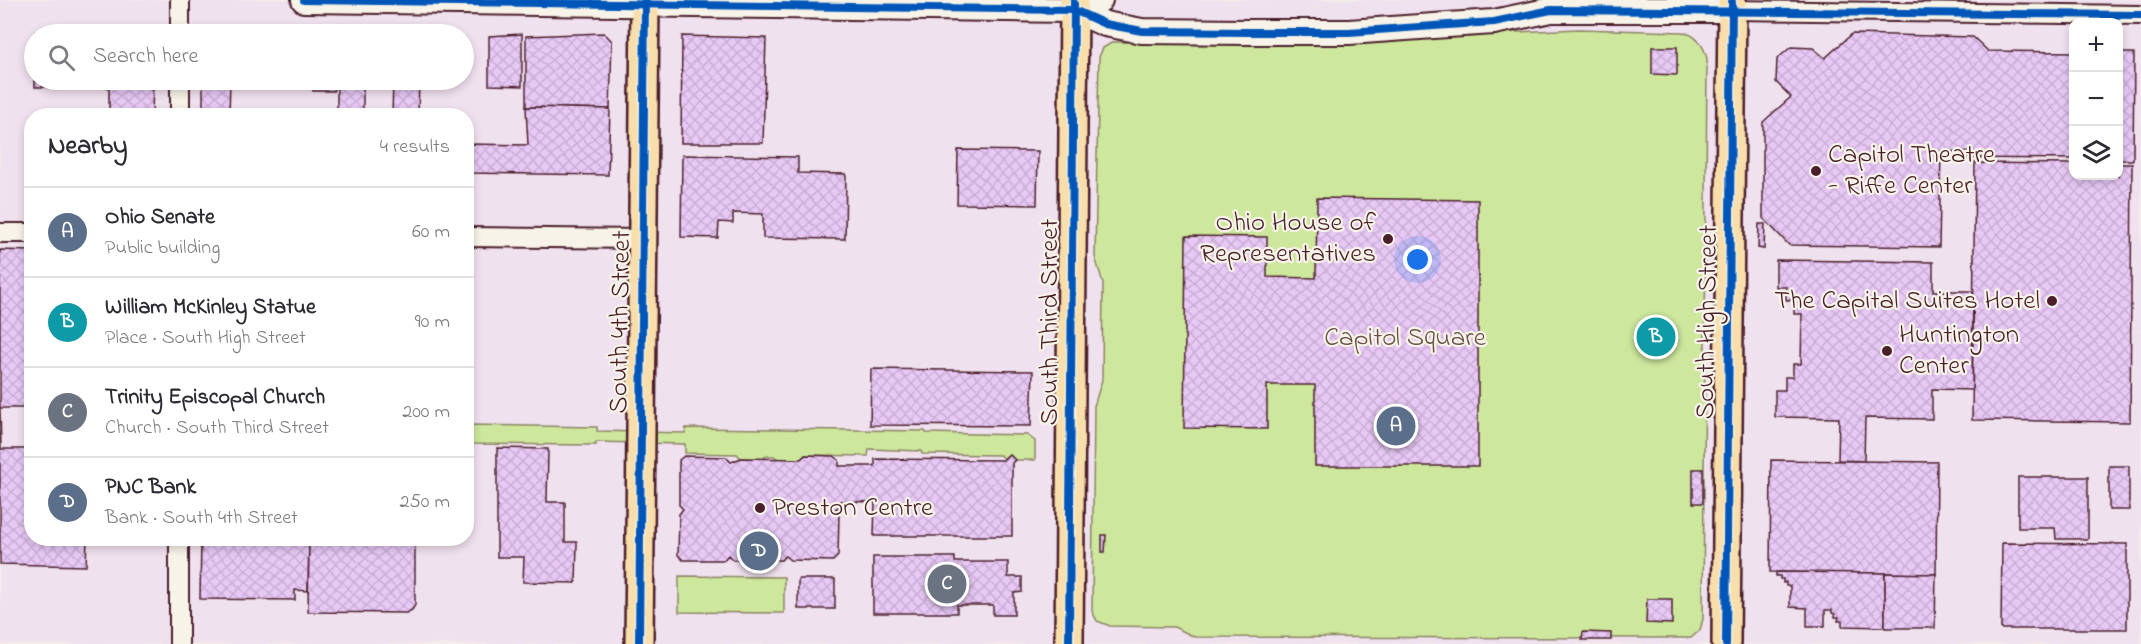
<!DOCTYPE html>
<html lang="en">
<head>
<meta charset="utf-8">
<style>
  body { margin:0; font-family:"Indie Flower",sans-serif; background:#f7f7f7; color:#2b2b33 }
  .controls { position:absolute; right:18px; top:18px; display:grid; overflow:hidden; border-radius:12px; box-shadow:0 3px 9px #0003 }
  .controls button { width:54px; height:54px; display:grid; place-items:center; padding:0; border:0; border-bottom:2px solid #e1e1e2; background:#fff; color:#2b2b33; font:30px sans-serif }
  .you { position:absolute; left:1418px; top:260px; width:21px; height:21px; margin:-15px; border:4px solid #fff; border-radius:50%; background:#1a73e8; box-shadow:0 0 0 9px #1a73e833 }
  .badge { display:grid; place-items:center; width:39px; height:39px; border-radius:50%; background:#ea580c; color:#fff; font-size:20px; font-weight:700 }
  .pin { position:absolute; translate:-50% -50%; border:3px solid #fff; box-shadow:0 2px 6px #0006 }
  .list { margin:0; padding:0; list-style:none }
  h2 { display:flex; justify-content:space-between; align-items:center; height:78px; margin:0; padding:0 24px; font-size:26px }
  h2 small { font-size:20px; font-weight:400; color:#7c7c81 }
  .list li { display:grid; grid-template-columns:39px 1fr auto; gap:18px; align-items:center; box-sizing:border-box; height:90px; padding:0 24px; border-top:2px solid #e1e1e2 }
  .list b { display:block; font-size:22px; white-space:nowrap }
  .list p { margin:0; font-size:20px; white-space:nowrap; color:#7c7c81 }
  .list em { font-size:20px; font-style:normal; color:#7c7c81 }
  .icon { flex:none; width:33px; height:33px; fill:none; stroke:currentColor; stroke-width:2; stroke-linecap:round; stroke-linejoin:round }
  .map { position:relative; flex:none; width:2141px; height:644px; overflow:hidden }
  .search { position:absolute; background:#fff; box-shadow:0 3px 9px #0003; left:24px; top:24px; width:450px; height:66px; display:flex; align-items:center; gap:15px; box-sizing:border-box; padding:0 21px; border-radius:33px; color:#7c7c81; font-size:22px }
  .panel { position:absolute; background:#fff; box-shadow:0 3px 9px #0003; left:24px; top:108px; width:450px; height:438px; border-radius:24px }
  .map>svg:first-child { display:block }
  .built { fill:#f0e1ee; fill-rule:evenodd }
  .green { fill:#cde79d; stroke:#8c8364; stroke-width:1.5 }
  .building { fill:url(#building-cross-hatch); stroke:#4a1f2b; stroke-width:1.5 }
  .lines { fill:none; stroke-linecap:round; stroke-linejoin:round }
  .street-casing { stroke:#4a1f2b; stroke-width:22 }
  .secondary-casing { stroke:#4a1f2b; stroke-width:28 }
  .primary-casing { stroke:#4a1f2b; stroke-width:32 }
  .street { stroke:#f7f3e8; stroke-width:18 }
  .secondary { stroke:#f7f3e8; stroke-width:24 }
  .primary { stroke:#f8deab; stroke-width:27 }
  .cycleway-casing { stroke:#f7f3e8; stroke-width:11 }
  .cycleway { stroke:#0057b8; stroke-width:8 }
  .poi-dot { fill:#4a1f2b; stroke:#f7f3e8; stroke-width:2 }
  .labels { text-anchor:middle; dominant-baseline:central; stroke-width:4.5; stroke-linejoin:round; paint-order:stroke }
  .poi-label { font-size:27px; fill:#4a1f2b; stroke:#f7f3e8; text-anchor:start }
  .street-label { font-size:27px; fill:#4a1f2b; stroke:#f7f3e8 }
  .park-label { font-size:27px; fill:#6b5148; stroke:#f7f3e8 }
</style>
</head>
<body>
<div class="map">
<svg width="2141" height="644" viewBox="0 0 2141 644">
  <defs>
    <pattern id="building-cross-hatch" width="8" height="8" patternUnits="userSpaceOnUse" patternTransform="scale(1.5)"><rect width="8" height="8" fill="#e8c9f6"/><path d="M0 0l8 8M0 8l8-8" fill="none" stroke="#c8acd3"/></pattern>
  </defs>
  <rect width="100%" height="100%" fill="#f4ebeb"/>
  <filter id="ink" filterUnits="userSpaceOnUse"><feTurbulence type="fractalNoise" baseFrequency=".0167" numOctaves="2"/><feDisplacementMap in="SourceGraphic" scale="12" xChannelSelector="R" yChannelSelector="G"/><feConvolveMatrix kernelMatrix="1 2 1 2 8 2 1 2 1" color-interpolation-filters="sRGB"/></filter>
  <g filter="url(#ink)">
    <path class="built" d="M0 0H2141V644H0ZM2074 22H2118V176H2074ZM34 34H464V80H34ZM32 116H466V538H32Z"/>
    <g class="green">
      <path d="M1578 29 1682 32C1697 35 1704 45 1707 59L1703 619 1700 630 1691 638 1195 637 1174 627 1110 626 1097 621 1092 611 1094 406 1102 380 1103 283 1095 257 1099 57 1103 48 1113 42H1307Z"/>
      <path d="M466 425 597 427V431L685 433 686 428 925 431 926 433 1027 435 1035 441V460H1015L1009 454 1004 458 1000 455 922 454 921 451 869 449 868 456 805 455 801 459H778L774 456H766L763 459 741 458 737 454 685 453V444L596 442V445L467 444Z"/>
      <path d="M679 576 784 577V613L679 612Z"/>
    </g>
    <g class="building">
      <path d="M153 31V34H35V32Z"/>
      <rect x="204" y="31" width="27" height="3"/>
      <path d="M258 31 286 33V34H258Z"/>
      <path d="M604 33 612 41 610 109 526 107V36Z"/>
      <path d="M522 34V86L489 85V36Z"/>
      <path d="M1852 34 1973 37 1988 51 2074 52V159L1968 158V152L1941 151 1939 247 1789 245 1763 218V122L1791 97 1776 82 1777 59 1791 47 1813 48 1825 58Z"/>
      <path d="M682 36 766 38 763 143H681Z"/>
      <path d="M1652 47H1677V75L1652 74Z"/>
      <path d="M2118 53H2134L2133 160H2118Z"/>
      <path d="M35 80H153L152 116H109V87H35Z"/>
      <path d="M203 80H230L229 116H203Z"/>
      <path d="M259 80H286V83L259 84Z"/>
      <path d="M313 80H335L334 91H313Z"/>
      <rect x="337" y="80" width="26" height="36"/>
      <path d="M393 80H419L418 116H392Z"/>
      <path d="M526 107 610 109 608 175 466 173V144L528 145Z"/>
      <path d="M958 150 1038 151 1037 205 957 204Z"/>
      <path d="M682 155 798 157V173L846 174 845 239 763 238V214L733 213V223L719 222 718 238 681 237Z"/>
      <path d="M1975 163 2074 164V176H2118V164H2132L2130 422 1972 420Z"/>
      <path d="M1317 198 1478 200V466H1315V385H1267V429L1184 428 1186 236 1267 237V277L1316 278Z"/>
      <path d="M1759 224H1765L1764 249 1758 248Z"/>
      <path d="M0 250 32 251V408H0L1 449H32V538H87L86 566 0 564Z"/>
      <path d="M1776 260 1933 262V291H1973L1972 390 1932 389V419L1865 418 1864 461 1838 460 1839 418 1775 417V390H1785V377H1793V364H1801L1802 314H1794V300H1786V287H1776Z"/>
      <path d="M871 369 1033 371 1031 426 870 425Z"/>
      <path d="M497 448 548 449 547 502H565V542H577L576 583 523 582 524 557H497Z"/>
      <path d="M1009 454 1015 460 1012 463V536H874L875 502 839 501V507L834 510 839 515 838 556 833 561 790 560 785 556 781 560H733L728 555 724 560H683L678 555 679 514 683 509 679 505V460L684 456 726 457 731 462 741 458 801 459 805 455 834 456 839 460V466H875V459L1003 460Z"/>
      <path d="M1771 460 1937 462 1936 574 1770 572Z"/>
      <rect x="2109" y="466" width="20" height="44"/>
      <rect x="1693" y="469" width="10" height="34"/>
      <path d="M2018 477H2088V539H2056L2055 528H2018Z"/>
      <path d="M1102 535H1106L1105 552H1102Z"/>
      <path d="M201 538H309L308 591 295 590V600L200 599Z"/>
      <path d="M309 538H415V605L412 610 406 613 308 612Z"/>
      <path d="M2002 543 2127 544V629H2001Z"/>
      <path d="M873 557H955V562H1008V577H1022V592L1014 593V615H993V605H957V613H873Z"/>
      <path d="M1776 572 1885 573V627L1842 626V621H1838L1839 617H1835V614L1832 613V610H1825V626H1807V608L1790 607V586H1786V582L1783 583V579H1780V576H1776Z"/>
      <path d="M1885 573 1936 574 1935 628H1885Z"/>
      <rect x="798" y="579" width="37" height="30"/>
      <path d="M1647 599H1672V624L1646 623Z"/>
      <path d="M1583 632 1611 633V640H1582Z"/>
    </g>
    <g class="lines">
      <defs>
        <g id="street">
          <path d="M1732 10 2141 15"/>
          <path d="M180 34V0"/>
          <path d="M180 116V80"/>
          <path d="M0 233H32"/>
          <path d="M466 237 643 239"/>
          <path d="M179 644V538"/>
        </g>
        <g id="secondary">
          <path d="M304 0 1074 10 1105 24 1142 31 1248 32H1349L1448 25 1494 22 1551 10H1732"/>
          <path d="M1074 10 1100 0"/>
        </g>
        <g id="primary">
          <path d="M639 644 645 0"/>
          <path d="M1069 644 1074 0"/>
          <path d="M1726 644 1732 0"/>
        </g>
      </defs>
      <use href="#street" class="street-casing"/>
      <use href="#secondary" class="secondary-casing"/>
      <use href="#primary" class="primary-casing"/>
      <use href="#street" class="street"/>
      <use href="#secondary" class="secondary"/>
      <use href="#primary" class="primary"/>
      <defs>
        <g id="cycleway">
          <path d="M304 0 1074 10 1105 24 1142 31 1248 32H1349L1448 25 1494 22 1551 10 2141 15"/>
          <path d="M639 644 645 0"/>
          <path d="M1069 644 1074 3"/>
          <path d="M1726 644 1732 2"/>
        </g>
      </defs>
      <use href="#cycleway" class="cycleway-casing"/>
      <use href="#cycleway" class="cycleway"/>
    </g>
  </g>
  <g class="poi-dot">
    <circle cx="1816" cy="171" r="6"/>
    <circle cx="1388" cy="239" r="6"/>
    <circle cx="2052" cy="301" r="6"/>
    <circle cx="1887" cy="351" r="6"/>
    <circle cx="760" cy="508" r="6"/>
  </g>
  <g class="labels">
    <g class="poi-label">
      <text x="1828" y="155">Capitol Theatre<tspan x="1828" dy="31">- Riffe Center</tspan></text>
      <text x="1376" y="223" text-anchor="end">Ohio House of<tspan x="1376" dy="31">Representatives</tspan></text>
      <text x="2040" y="301" text-anchor="end">The Capital Suites Hotel</text>
      <text x="1899" y="335">Huntington<tspan x="1899" dy="31">Center</tspan></text>
      <text x="772" y="508">Preston Centre</text>
    </g>
    <g class="street-label">
      <text transform="translate(621 322) rotate(-89)">South 4th Street</text>
      <text transform="translate(1050 322) rotate(-90)">South Third Street</text>
      <text transform="translate(1708 322) rotate(-89)">South High Street</text>
    </g>
    <g class="park-label">
      <text x="1405" y="338">Capitol Square</text>
    </g>
  </g>
</svg>
<div class="controls">
<button>+</button>
<button>−</button>
<button><svg class="icon" aria-label="layers" viewBox="0 0 24 24"><path d="M12 4l9 5-9 5-9-5zM3 14l9 5 9-5"/></svg></button>
</div>
<div class="you"></div>
<div class="pin badge" style="left:1396px;top:426px;background:#5c6f8a">A</div>
<div class="pin badge" style="left:1656px;top:337px;background:#0f9aa8">B</div>
<div class="pin badge" style="left:947px;top:584px;background:#6b7280">C</div>
<div class="pin badge" style="left:759px;top:551px;background:#5c6f8a">D</div>
<div class="search"><svg class="icon" aria-label="search" viewBox="0 0 24 24"><circle cx="10" cy="10" r="6"/><path d="M15 15l6 6"/></svg>Search here</div>
<section class="panel">
<h2>Nearby<small>4 results</small></h2>
<ul class="list">
<li><span class="badge" style="background:#5c6f8a">A</span><div><b>Ohio Senate</b><p>Public building</p></div><em>60 m</em></li>
<li><span class="badge" style="background:#0f9aa8">B</span><div><b>William McKinley Statue</b><p>Place · South High Street</p></div><em>90 m</em></li>
<li><span class="badge" style="background:#6b7280">C</span><div><b>Trinity Episcopal Church</b><p>Church · South Third Street</p></div><em>200 m</em></li>
<li><span class="badge" style="background:#5c6f8a">D</span><div><b>PNC Bank</b><p>Bank · South 4th Street</p></div><em>250 m</em></li>
</ul>
</section>
</div>
</body>
</html>
